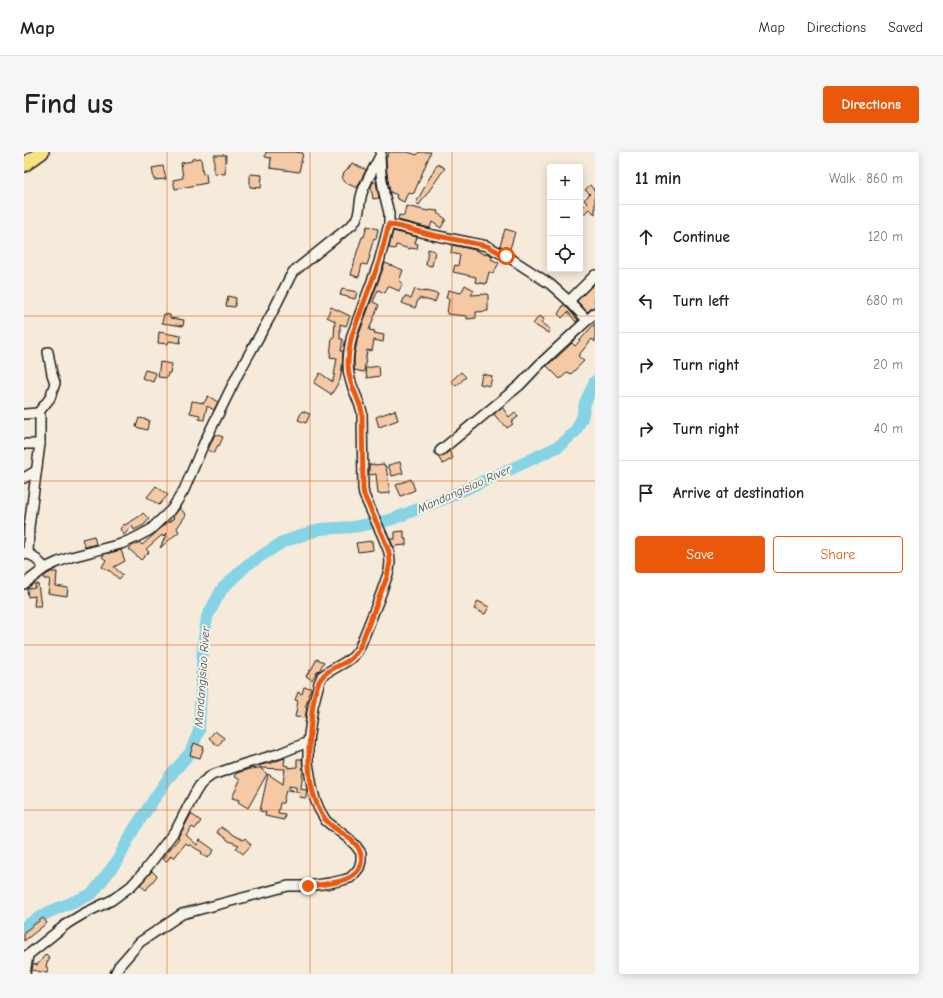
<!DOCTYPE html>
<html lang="en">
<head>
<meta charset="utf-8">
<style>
  body { margin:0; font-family:"Comic Neue",sans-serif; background:#f6f6f6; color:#222 }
  .controls { position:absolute; right:12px; top:12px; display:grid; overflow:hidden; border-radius:4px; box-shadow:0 2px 10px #0003 }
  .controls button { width:36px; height:36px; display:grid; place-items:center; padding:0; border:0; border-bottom:1px solid #e0e0e0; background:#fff; color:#222; font:20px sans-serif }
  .stop { position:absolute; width:12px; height:12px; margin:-9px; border:3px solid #ea580c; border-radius:50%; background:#fff }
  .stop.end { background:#ea580c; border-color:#fff; box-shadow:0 1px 4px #0008 }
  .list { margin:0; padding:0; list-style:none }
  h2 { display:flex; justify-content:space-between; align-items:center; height:52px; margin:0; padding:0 16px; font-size:17px }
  h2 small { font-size:13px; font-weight:400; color:#767676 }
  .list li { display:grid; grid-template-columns:26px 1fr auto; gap:12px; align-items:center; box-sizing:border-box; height:64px; padding:0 16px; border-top:1px solid #e0e0e0 }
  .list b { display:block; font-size:15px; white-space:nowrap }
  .list em { font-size:13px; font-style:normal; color:#767676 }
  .actions { display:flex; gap:8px; padding:12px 16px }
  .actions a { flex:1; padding:9px 0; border:1px solid #ea580c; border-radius:4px; text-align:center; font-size:14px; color:#ea580c }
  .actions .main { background:#ea580c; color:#fff }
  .icon { flex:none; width:22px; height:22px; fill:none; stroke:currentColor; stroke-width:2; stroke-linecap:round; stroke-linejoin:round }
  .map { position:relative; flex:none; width:571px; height:822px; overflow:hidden; border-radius:4px }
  header { display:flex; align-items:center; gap:24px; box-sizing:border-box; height:56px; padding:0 20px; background:#fff; border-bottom:1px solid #e0e0e0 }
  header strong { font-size:19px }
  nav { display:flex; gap:22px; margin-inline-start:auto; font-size:14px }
  .intro { display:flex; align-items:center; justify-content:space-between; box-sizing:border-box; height:96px; padding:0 24px }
  h1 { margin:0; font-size:28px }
  .button { padding:10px 18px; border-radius:4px; background:#ea580c; color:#fff; font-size:14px; font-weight:700 }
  main { display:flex; gap:24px; padding:0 24px }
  aside { flex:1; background:#fff; border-radius:4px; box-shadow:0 2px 10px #0003 }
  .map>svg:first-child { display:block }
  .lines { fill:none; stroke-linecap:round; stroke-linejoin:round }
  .river { stroke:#86d3e5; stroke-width:12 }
  .building { fill:#f4c9a4; stroke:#1c1c1c }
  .minor-casing { stroke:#1c1c1c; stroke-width:12 }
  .highway-casing { stroke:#1c1c1c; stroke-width:16 }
  .minor { stroke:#f7f3e8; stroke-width:9 }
  .highway { stroke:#f7e281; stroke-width:13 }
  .route { stroke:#ea580c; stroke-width:5 }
  .grid { fill:none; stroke:#e8590c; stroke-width:1; stroke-opacity:0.55 }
  .labels { text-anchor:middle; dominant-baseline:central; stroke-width:4; stroke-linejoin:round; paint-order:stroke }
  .water-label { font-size:12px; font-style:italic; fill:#3c5358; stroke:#f7f3e8 }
</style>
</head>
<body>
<header>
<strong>Map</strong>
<nav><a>Map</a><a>Directions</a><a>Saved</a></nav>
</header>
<div class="intro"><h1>Find us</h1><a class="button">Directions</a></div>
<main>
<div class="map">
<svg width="571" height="822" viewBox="0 0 571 822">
  <rect width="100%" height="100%" fill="#f6ebda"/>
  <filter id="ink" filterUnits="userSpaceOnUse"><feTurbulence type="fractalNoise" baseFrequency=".025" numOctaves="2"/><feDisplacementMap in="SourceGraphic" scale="8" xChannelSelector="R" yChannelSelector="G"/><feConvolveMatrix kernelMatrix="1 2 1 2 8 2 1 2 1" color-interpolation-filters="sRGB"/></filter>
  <g filter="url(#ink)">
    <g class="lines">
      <path class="river" d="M0 775 25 760 68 742 93 709 110 677 145 625 166 601 175 579 179 493 183 465 198 437 223 413 259 390 296 377 329 375 366 368 422 346 500 311 535 294 551 280 558 266 561 251 571 229"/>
    </g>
    <g class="building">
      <path d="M242 0H270L279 1 275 20 246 16 247 6 241 5Z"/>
      <path d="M365 0H384L393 3 395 0H407L390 41H389L388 42 384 40 380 50 372 46 373 43 366 40 363 21 362 7Z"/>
      <path d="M190 3H202L201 22 190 21Z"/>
      <path d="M177 6 179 22 182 21 183 31 151 37 149 28 159 26 157 11 168 9V7Z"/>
      <path d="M328 11 342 18 333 36 320 30 318 27 320 21 324 17Z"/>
      <path d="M413 12 421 16 395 53 392 51Z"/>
      <path d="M139 14 142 27 130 28 128 16Z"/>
      <path d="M226 22 238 23 237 36 226 35Z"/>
      <path d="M349 30H352L355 46 349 47 347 35Z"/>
      <path d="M566 33 570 38 571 37V62L565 57 560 62 556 58 563 51 560 48 566 42 561 38Z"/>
      <path d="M382 54 404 59 405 58 414 59 413 61 422 67 417 76 408 70 406 76 374 68 375 63 380 64Z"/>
      <path d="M343 74 354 77 352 87 350 86 345 103 346 104 343 113 338 112 335 125 327 123 333 100 338 85H340Z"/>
      <path d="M481 77 491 80 486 97 476 94Z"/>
      <path d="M369 79 393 85 391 91 394 92 393 97 386 96V97L372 93 371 97 365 96Z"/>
      <path d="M428 93 451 98 462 103V101L469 104 467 107 475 111 469 122 465 120 462 132 451 130 452 125 429 120 431 113 434 114 436 103 427 101Z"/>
      <path d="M404 97 411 99 408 114 402 113Z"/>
      <path d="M361 111 379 118 375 129 379 131 375 139 364 134 361 141 354 138 349 150 355 153 345 178 351 179 350 181 360 183 359 190 350 188 348 199 343 198 340 220 330 218V205L334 185Z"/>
      <path d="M571 131V154L563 160 553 149Z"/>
      <path d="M441 133 450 138 447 143 464 142V159L452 160V166L443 167V164L423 162 425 147 422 146 424 138 437 141Z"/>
      <path d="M318 137 333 140 331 147 316 143Z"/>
      <path d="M391 137 401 140V139L414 142 411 150 395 146 391 156 378 151 381 144 387 147Z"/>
      <path d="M204 144 212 146 211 155 202 154Z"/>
      <path d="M540 152 554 168 552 170 544 160 538 166 534 162Z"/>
      <path d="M307 155 326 164 322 174 316 172V187H319L317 199H319L318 216 316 228 307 243V242L290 231 296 221 309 230 313 206 306 205 308 185 310 186 311 169 303 165Z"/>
      <path d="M140 162 146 163V166L160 168 159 174 138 171Z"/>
      <path d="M515 164 520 167 517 171 526 177 524 181 509 172Z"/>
      <path d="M571 171V190L568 187 554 204 560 209 547 222 544 220 536 227 523 214 529 208V209L548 191 551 194Z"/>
      <path d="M135 180 157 184 156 191 145 189 144 192 134 191Z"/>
      <path d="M136 210 148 212 146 221H144L143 226 134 225Z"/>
      <path d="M355 214 356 224 343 226 341 216Z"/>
      <path d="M121 218 132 221 129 230 118 226Z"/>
      <path d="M437 220 442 225 432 234 427 229Z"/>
      <path d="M458 222 468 224 466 234 456 232Z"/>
      <path d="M184 244 194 250 190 258 183 254 180 268 175 267 176 263 166 261 168 249 180 251Z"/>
      <path d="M478 255 485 265 491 260 494 265 487 270 489 272 483 276 478 270 477 271 470 262Z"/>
      <path d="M371 258 374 268 355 275 352 265Z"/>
      <path d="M278 259 286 262 282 271 274 268Z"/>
      <path d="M115 266 125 268 123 278 112 275Z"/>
      <path d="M191 282 199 285 195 294 194 293 190 301 184 298Z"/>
      <path d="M425 299 429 306 419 312 414 305H417L419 304Z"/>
      <path d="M376 310 379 321 368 324 364 313Z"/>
      <path d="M350 312V313L360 312V314H362L366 341 354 342 352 322 345 323V313Z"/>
      <path d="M387 327 391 338 377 344 372 333Z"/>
      <path d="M132 334 144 343 135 353 123 345Z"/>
      <path d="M156 356 162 363 153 376 155 380 151 383 136 396 143 381 139 385 138 383 122 397 125 400 117 408 105 397 108 394 115 390 118 393 142 372 150 366 149 365Z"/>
      <path d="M119 361 125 367 120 373 110 378 108 374 100 383 96 377 100 372 101 373 116 364Z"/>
      <path d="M380 379V387H382V393L371 394V395L370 396 366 387H371V380Z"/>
      <path d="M70 384 72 392 61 395 58 387Z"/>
      <path d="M348 389 349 398 334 400 332 391Z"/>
      <path d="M97 398 101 409 90 415 99 423 95 427 85 418V419L78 415 82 408 78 405 81 402Z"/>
      <path d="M27 420H33L32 434 44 436 43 444 24 441 26 427H20V424Z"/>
      <path d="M11 432H14L17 454H10L11 444 4 445 3 437 11 436Z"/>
      <path d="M454 449 465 455 461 462 450 457Z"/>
      <path d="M293 507 300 510 295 519 294 518 288 528 282 524 286 518H287Z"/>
      <path d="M280 535 287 536 284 544 285 545 281 555H283L281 566 271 565 274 549 271 548 274 540 278 542Z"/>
      <path d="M191 579 200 586 194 594 185 586Z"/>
      <path d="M170 591 180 595 176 606 166 603Z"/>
      <path d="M261 606 260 613 264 614V616L273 615V607H278L279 619 277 637 282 638H283L282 646 275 645 276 640H272V635L265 634V636L270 639 262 638 259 651H256L254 661 261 662 260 668 241 664 242 660 236 659 244 622 259 632 261 617 236 616 243 622 224 656 214 650 215 648 208 646 216 628 210 624 213 621 225 617 235 616 237 613 246 611H249V610Z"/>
      <path d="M167 662 177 669 171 677 168 675 162 683 173 693 176 688 190 698 184 706 177 701 178 700 166 693 165 694 162 691 150 706 147 703 143 709 138 707 155 686 154 685 158 679Z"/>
      <path d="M197 675 209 683 219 688 221 686 227 693 219 702 212 696 215 693 205 689 193 680Z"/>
      <path d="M128 719 133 724 122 738 116 733Z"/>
      <path d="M19 766 23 771 0 789V780Z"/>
      <path d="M22 802 26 806 23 810 22 815 24 816 23 821 8 818 9 812 13 813Z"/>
    </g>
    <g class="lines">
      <defs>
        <g id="minor">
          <path d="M365 72 409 83 463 94 489 108 526 132 545 149 563 168"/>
          <path d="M545 149 571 123"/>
          <path d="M14 261 26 246 31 231 28 222 24 200"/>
          <path d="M0 262 14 261 16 263V292L5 375 4 402"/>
          <path d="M0 292H16"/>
          <path d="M416 299 496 233 515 213 571 161"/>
          <path d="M0 326 12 319"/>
          <path d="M0 401 9 404 21 416"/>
          <path d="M0 432 21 416 34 410 47 405 97 392 111 386 126 378 148 357 160 338 180 291 214 222 246 165 266 125 269 120 329 72C338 60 334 53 338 41 342 29 349 18 355 6"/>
          <path d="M0 804 4 803 44 771 59 762 88 748 107 734 119 721 153 676 171 641 176 633 180 629 188 623 220 612 254 602 284 590"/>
          <path d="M1 822 4 803"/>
          <path d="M91 822 95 814 116 790 158 762 264 734H284L306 731 319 728 326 726 331 721 335 716 337 709V701L332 694 325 687 302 669 295 657 291 647 288 635 284 611V590L289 554 295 531 298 524 304 520 323 509 329 505 335 497 355 447 365 419 366 410 365 400 359 385 340 343 339 337 338 260C335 249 329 238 326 227 322 213 325 197 328 183L355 110 365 72V61L360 41 357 22 356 5 357 0"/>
        </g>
        <path id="highway" d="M0 13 18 0"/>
      </defs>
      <use href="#minor" class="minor-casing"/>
      <use href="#highway" class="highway-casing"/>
      <use href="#minor" class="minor"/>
      <use href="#highway" class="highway"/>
    </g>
  </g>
  <g class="lines" filter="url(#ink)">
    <path class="route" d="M284 734C302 732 342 731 337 703 334 686 309 679 301 667 280 636 284 597 288 561 289 551 292 531 299 524 305 517 315 514 322 510 328 507 331 502 335 497L363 425 366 410 365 400 359 385 340 343 339 337 338 260C335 248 329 238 326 227 322 213 325 197 328 183L355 110 365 72 409 83 463 94 482 104"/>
  </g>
  <path class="grid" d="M143 0V822M286 0V822M428 0V822M0 164H571M0 329H571M0 493H571M0 658H571"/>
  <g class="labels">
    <g class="water-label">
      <text transform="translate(440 337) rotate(-24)">Mandangisiao River</text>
      <text transform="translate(178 525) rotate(-86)">Mandangisiao River</text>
    </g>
  </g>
</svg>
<div class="controls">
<button>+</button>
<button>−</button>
<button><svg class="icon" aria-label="locate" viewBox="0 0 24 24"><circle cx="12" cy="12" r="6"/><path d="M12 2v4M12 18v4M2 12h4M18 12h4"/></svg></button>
</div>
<div class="stop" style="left:482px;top:104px"></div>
<div class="stop end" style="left:284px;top:734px"></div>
</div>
<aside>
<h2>11 min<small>Walk · 860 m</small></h2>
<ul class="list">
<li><svg class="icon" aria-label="ahead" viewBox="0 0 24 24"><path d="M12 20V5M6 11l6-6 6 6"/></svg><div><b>Continue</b></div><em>120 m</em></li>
<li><svg class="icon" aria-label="left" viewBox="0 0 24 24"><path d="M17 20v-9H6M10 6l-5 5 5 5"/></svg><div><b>Turn left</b></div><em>680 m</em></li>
<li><svg class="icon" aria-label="right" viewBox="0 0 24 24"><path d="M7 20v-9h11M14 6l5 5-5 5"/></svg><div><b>Turn right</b></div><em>20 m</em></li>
<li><svg class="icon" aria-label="right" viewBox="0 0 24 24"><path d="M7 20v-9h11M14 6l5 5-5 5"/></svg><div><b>Turn right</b></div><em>40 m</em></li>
<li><svg class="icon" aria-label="arrive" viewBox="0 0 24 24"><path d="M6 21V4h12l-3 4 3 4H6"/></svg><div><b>Arrive at destination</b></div></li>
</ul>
<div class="actions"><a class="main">Save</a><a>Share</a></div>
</aside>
</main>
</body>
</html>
